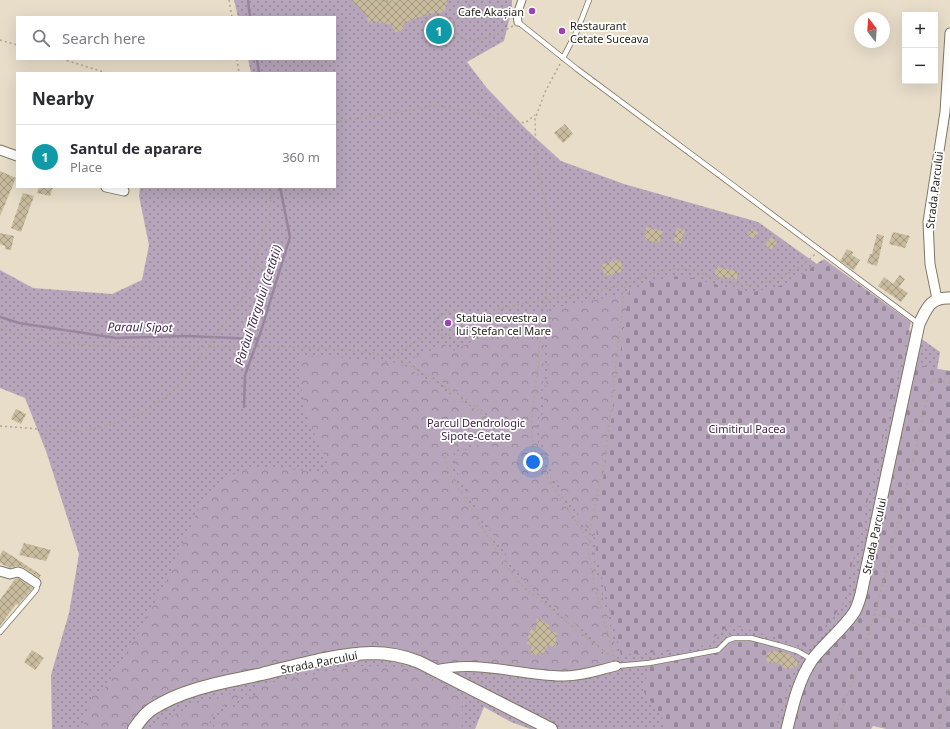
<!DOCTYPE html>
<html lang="en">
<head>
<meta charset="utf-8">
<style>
  body { margin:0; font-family:"Noto Sans",sans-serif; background:#f7f7f7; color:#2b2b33 }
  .controls { position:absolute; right:12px; top:12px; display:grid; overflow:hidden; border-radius:0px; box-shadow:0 4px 16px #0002 }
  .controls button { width:36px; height:36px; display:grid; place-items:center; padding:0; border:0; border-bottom:1px solid #e1e1e2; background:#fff; color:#2b2b33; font:20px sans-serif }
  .compass { position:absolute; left:854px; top:12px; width:36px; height:36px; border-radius:50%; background:#fff; box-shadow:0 4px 16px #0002; rotate:343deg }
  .you { position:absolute; left:533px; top:462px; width:14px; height:14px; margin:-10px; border:3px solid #fff; border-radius:50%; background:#1a73e8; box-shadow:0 0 0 6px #1a73e833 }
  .badge { display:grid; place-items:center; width:26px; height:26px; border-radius:50%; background:#b45309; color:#fff; font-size:13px; font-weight:700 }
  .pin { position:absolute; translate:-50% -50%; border:2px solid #fff; box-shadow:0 1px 4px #0006 }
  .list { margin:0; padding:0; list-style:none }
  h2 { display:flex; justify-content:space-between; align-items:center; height:52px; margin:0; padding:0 16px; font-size:17px }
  h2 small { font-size:13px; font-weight:400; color:#7c7c81 }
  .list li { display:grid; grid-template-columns:26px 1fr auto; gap:12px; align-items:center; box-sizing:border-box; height:64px; padding:0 16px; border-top:1px solid #e1e1e2 }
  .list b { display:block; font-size:15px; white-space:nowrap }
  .list p { margin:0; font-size:13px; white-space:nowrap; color:#7c7c81 }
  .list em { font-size:13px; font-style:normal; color:#7c7c81 }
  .icon { flex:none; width:22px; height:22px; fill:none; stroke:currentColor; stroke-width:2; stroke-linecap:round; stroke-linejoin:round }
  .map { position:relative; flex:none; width:950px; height:729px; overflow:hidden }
  .search { position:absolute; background:#fff; box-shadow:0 4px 16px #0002; left:16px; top:16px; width:320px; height:44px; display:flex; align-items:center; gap:10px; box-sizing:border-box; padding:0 14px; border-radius:0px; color:#7c7c81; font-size:15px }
  .panel { position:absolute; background:#fff; box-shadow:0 4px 16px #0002; left:16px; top:72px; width:320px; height:116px; border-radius:0px }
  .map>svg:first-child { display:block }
  .grass { fill:url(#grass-dots) }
  .forest { fill:url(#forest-crowns) }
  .cemetery { fill:url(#cemetery-stones) }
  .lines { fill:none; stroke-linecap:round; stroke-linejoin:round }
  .stream { stroke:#99859d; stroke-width:2.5 }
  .building { fill:url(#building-cross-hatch) }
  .service-casing { stroke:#7f7764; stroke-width:6 }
  .pedestrian-casing { stroke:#7f7764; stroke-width:9 }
  .minor-casing { stroke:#7f7764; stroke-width:11 }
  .tertiary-casing { stroke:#7f7764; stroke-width:13 }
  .secondary-casing { stroke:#7f7764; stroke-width:14 }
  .path { stroke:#ada595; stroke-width:1.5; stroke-dasharray:2 3; stroke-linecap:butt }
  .service { stroke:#fff; stroke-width:4.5 }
  .pedestrian { stroke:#fff; stroke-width:7 }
  .minor { stroke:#fff; stroke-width:9 }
  .tertiary { stroke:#fff; stroke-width:11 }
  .secondary { stroke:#fff; stroke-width:12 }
  .poi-dot { fill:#9b42ae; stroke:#fff; stroke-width:1.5 }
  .labels { text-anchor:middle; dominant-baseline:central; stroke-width:3.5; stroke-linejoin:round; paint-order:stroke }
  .poi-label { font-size:11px; fill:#28251d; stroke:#fff; text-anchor:start }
  .street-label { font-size:11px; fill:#28251d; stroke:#fff }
  .park-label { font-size:11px; fill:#3d1f43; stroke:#fff }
  .water-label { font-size:12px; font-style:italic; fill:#492b50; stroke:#fff }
</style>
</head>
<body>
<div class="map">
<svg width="950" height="729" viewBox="0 0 950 729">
  <defs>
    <pattern id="grass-dots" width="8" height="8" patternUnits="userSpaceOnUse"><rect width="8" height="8" fill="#b7a6bb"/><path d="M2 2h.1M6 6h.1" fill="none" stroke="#958797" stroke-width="1.8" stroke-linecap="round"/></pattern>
    <pattern id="forest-crowns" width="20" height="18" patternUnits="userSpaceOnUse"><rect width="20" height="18" fill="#b7a6bb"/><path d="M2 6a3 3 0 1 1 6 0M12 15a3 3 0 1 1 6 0" fill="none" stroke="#958797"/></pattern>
    <pattern id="cemetery-stones" width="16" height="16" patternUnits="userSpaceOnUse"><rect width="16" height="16" fill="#b7a6bb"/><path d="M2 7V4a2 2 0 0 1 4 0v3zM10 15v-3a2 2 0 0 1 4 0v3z" fill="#958797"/></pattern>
    <pattern id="building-cross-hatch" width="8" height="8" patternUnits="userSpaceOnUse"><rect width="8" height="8" fill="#c8bb9d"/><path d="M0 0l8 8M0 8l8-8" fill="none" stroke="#a2987f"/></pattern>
  </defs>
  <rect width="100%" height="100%" fill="#e7ddc9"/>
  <path class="grass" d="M234 0H512V8L504 41 467 62 486 87 527 130 561 161 624 184 758 222 940 352 927 431 921 559 787 729H530L511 722 484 707 475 729H52L51 675 69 613 79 554 46 451 25 398 0 388V270L33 288 112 294 142 280 149 245 139 196 140 187H335V73H251L248 59H335V17H238Z"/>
  <g class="forest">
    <path d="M630 293 610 465 594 539 552 473 543 449 541 426 547 374 550 332 554 308Z"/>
    <path d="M548 310 544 345 543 375 537 425 538 445 543 462 555 487 578 521 593 547 594 563 618 658 610 652 530 587 522 578 481 517 455 468C449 439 504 456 492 418L462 394 411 364 410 360 445 344 449 353 471 342 466 324 480 321Z"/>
    <path d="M300 356H316L400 363 486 416C502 440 467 442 455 452 451 460 449 466 453 475L486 531 524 588 620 664 575 679 489 669 442 670 392 653 234 679 153 712 140 729H83L84 719 93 694 104 689 138 634 164 586 199 508 212 490 229 476 251 468 271 467 321 473 326 470 327 462 306 415 301 384Z"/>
    <path d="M358 666H384L413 669 463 695 462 729H212L224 712 253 697 256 693 258 685Z"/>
    <path d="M250 689 248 692 236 700 215 710 207 729H153L155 725 197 703Z"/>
  </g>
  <g class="cemetery">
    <path d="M824 259 911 322 842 606 808 647 733 625 723 630 711 640 696 649 621 655 596 553 597 523 629 291 670 276 691 278 749 293 787 284Z"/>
    <path d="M911 364 950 371V729H886L873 726 871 729H787L803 676 854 613Z"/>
    <path d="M751 638 797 651 775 729H670L644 692 649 663 718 650 728 640Z"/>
  </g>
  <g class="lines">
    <g class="stream">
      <path d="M248 0 250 17"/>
      <path d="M257 59 259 73"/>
      <path d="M0 317 19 323 116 338 186 336 258 339"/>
      <path d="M244 407 245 375 261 331 290 237 280 187"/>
    </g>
  </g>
  <g class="building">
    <path d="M351 0H448L445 10 440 13 429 14 403 23V29L399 32H396L394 31 392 25 373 21 372 23 368 22 367 16Z"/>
    <path d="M565 124 573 134 563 143 554 133Z"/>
    <path d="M0 171 16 178 0 216Z"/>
    <path d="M39 187H53L50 196 37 193Z"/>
    <path d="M23 193 34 196 21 232 11 228Z"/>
    <path d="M646 227 663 231 659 243 645 240Z"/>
    <path d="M677 228 685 230 681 244 673 241Z"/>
    <path d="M752 229 758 233 754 239 747 235Z"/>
    <path d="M893 232 910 236 905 248 889 244Z"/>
    <path d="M0 233 14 236 11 250 5 249V246L0 244Z"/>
    <path d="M877 234 884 236 877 266 867 263 870 254H872Z"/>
    <path d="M771 237 777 242 771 250 765 245Z"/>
    <path d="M847 249 853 252 852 255 860 260 854 270 840 261Z"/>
    <path d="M617 260 620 261 623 267 621 272 605 276 601 265Z"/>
    <path d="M716 267 738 271 737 279 715 276Z"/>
    <path d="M900 275 905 279 899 287 908 293 901 302 878 286 884 277 893 284Z"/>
    <path d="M16 409 26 414 21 424 11 419Z"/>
    <path d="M24 543 51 550 46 561 19 555Z"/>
    <path d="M3 550 41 575 39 578 23 567 17 566 10 568 0 563V556Z"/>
    <path d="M18 578 33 588 18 605 16 604 0 626V600L15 579Z"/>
    <path d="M537 617 549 625 550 631 557 633 555 647 547 645 546 650 543 653 537 655 530 654 532 645 527 644 530 629 536 630Z"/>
    <path d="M32 650 44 658 35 670 24 662Z"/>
    <path d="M774 651 786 653 795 658 798 662 796 667 787 669 783 667 781 664 767 662 766 658 767 654 769 652Z"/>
  </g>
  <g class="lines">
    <defs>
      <g id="service">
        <path d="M518 22 577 69 919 324"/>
        <path d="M563 58 577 31 589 0"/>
        <path d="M0 632 36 590 37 587 36 583"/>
        <path d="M616 666 649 663 718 650 728 640 734 638H751L781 646 797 651 813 660"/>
      </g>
      <path id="pedestrian" d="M518 22 517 14 522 0"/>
      <g id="minor">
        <path d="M0 150 17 156"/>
        <path d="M106 187 124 191"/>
        <path d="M937 299 930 264 928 222 945 112 950 33"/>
        <path d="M0 571 10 574 18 572 21 573 36 583"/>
        <path d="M436 670C479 660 518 675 561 676 579 677 598 670 616 666"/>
      </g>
      <path id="tertiary" d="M787 729C793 705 798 681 812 660 824 644 841 631 853 614 857 609 859 601 861 594L919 324C927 308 930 297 950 298"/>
      <path id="secondary" d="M134 729C139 722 144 714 152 709 184 688 225 682 262 674 298 665 335 654 372 653 389 653 404 656 419 662L551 729"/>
    </defs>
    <use href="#service" class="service-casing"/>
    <use href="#pedestrian" class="pedestrian-casing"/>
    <use href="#minor" class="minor-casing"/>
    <use href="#tertiary" class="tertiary-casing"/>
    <use href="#secondary" class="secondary-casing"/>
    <g class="path">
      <path d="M229 0 232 17"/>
      <path d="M382 0 384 2 393 0"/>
      <path d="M473 0C465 7 450 19 456 32 457 34 460 37 462 39 481 43 496 35 513 26"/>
      <path d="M0 40 17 45"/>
      <path d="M62 59 107 73"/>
      <path d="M237 59 239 73"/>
      <path d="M560 64 545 92 535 119 536 161 551 230 548 281 541 317 538 367 531 423 532 437 537 458 542 468 549 481 588 540"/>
      <path d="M335 122 401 112 436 105 525 123 535 115"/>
      <path d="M0 328 30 338 69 344 126 347H290L326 348 375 353 398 358 464 398 475 406 481 413 483 420 482 428 477 434 470 439 453 445 446 453 445 458 448 471 481 526 506 565 521 585 605 652 613 656"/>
      <path d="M439 330 443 338 464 328 460 321"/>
      <path d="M394 356 409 345 439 330 434 319 455 309 460 321C510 302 562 299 614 287 633 283 651 271 671 269 691 267 708 277 727 282 738 285 751 286 763 283 781 277 802 268 815 254"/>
      <path d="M0 426 77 432 111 425 143 413 168 395 190 372 244 296 270 214 272 187"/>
      <path d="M874 614 950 632"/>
      <path d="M614 657 595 587 588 550V540L606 451 625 284"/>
      <path d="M834 729C843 706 853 682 861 658 891 566 909 472 932 379L950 383"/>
      <path d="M939 729 950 683"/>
    </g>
    <use href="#service" class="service"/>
    <use href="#pedestrian" class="pedestrian"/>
    <use href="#minor" class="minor"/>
    <use href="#tertiary" class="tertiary"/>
    <use href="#secondary" class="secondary"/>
  </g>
  <g class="poi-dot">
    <circle cx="532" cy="11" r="4"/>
    <circle cx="562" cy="31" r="4"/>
    <circle cx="448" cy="323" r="4"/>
  </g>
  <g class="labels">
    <g class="poi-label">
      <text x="524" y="11" text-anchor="end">Cafe Akașian</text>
      <text x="570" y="25">Restaurant<tspan x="570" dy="13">Cetate Suceava</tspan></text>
      <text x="456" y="317">Statuia ecvestra a<tspan x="456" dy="13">lui Ștefan cel Mare</tspan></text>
    </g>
    <g class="street-label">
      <text transform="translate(934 190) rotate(-83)">Strada Parcului</text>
      <text transform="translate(874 536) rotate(-78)">Strada Parcului</text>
      <text transform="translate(319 662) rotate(-11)">Strada Parcului</text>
    </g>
    <g class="park-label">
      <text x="476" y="422">Parcul Dendrologic<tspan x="476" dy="13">Sipote-Cetate</tspan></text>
      <text x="747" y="428">Cimitirul Pacea</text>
    </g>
    <g class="water-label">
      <text transform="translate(258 305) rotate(-72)">Pârâul Târgului (Cetății)</text>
      <text transform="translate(140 327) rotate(1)">Paraul Sipot</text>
    </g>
  </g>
</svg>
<div class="controls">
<button>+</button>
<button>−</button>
</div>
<svg class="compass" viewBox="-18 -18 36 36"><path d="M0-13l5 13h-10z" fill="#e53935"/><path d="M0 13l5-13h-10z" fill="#7c7c81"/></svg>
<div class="you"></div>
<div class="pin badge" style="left:439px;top:31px;background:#0f9aa8">1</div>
<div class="search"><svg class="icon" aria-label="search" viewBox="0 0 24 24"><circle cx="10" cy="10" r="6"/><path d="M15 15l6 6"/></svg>Search here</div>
<section class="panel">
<h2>Nearby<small></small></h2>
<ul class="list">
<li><span class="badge" style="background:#0f9aa8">1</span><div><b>Santul de aparare</b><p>Place</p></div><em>360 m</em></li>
</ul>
</section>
</div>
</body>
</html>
